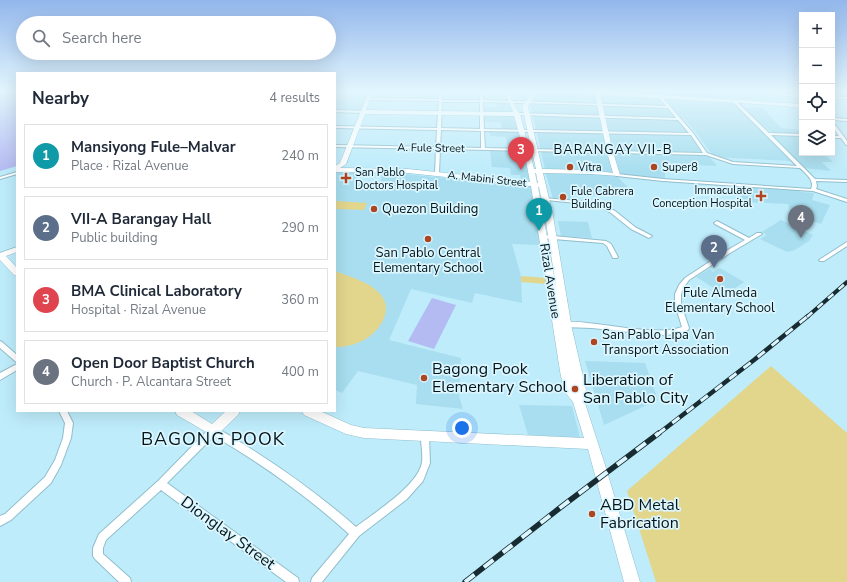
<!DOCTYPE html>
<html lang="en">
<head>
<meta charset="utf-8">
<style>
  body { margin:0; font-family:"Nunito Sans",sans-serif; background:#f2f2f3; color:#1f2937 }
  .controls { position:absolute; right:12px; top:12px; display:grid; overflow:hidden; border-radius:0px; box-shadow:0 4px 16px #0002 }
  .controls button { width:36px; height:36px; display:grid; place-items:center; padding:0; border:0; border-bottom:1px solid #e0e1e3; background:#fff; color:#1f2937; font:20px sans-serif }
  .you { position:absolute; left:462px; top:428px; width:14px; height:14px; margin:-10px; border:3px solid #fff; border-radius:50%; background:#1a73e8; box-shadow:0 0 0 6px #1a73e833 }
  .badge { display:grid; place-items:center; width:26px; height:26px; border-radius:50%; background:#1a73e8; color:#fff; font-size:13px; font-weight:700 }
  .pin { position:absolute; translate:-50% -33px; filter:drop-shadow(0 1px 2px #0008) }
  .pin::after { content:''; position:absolute; top:21px; width:14px; height:12px; background:inherit; clip-path:polygon(0 0,100% 0,50% 100%) }
  .list { margin:0; padding:0; list-style:none }
  h2 { display:flex; justify-content:space-between; align-items:center; height:52px; margin:0; padding:0 16px; font-size:17px }
  h2 small { font-size:13px; font-weight:400; color:#747a83 }
  .list li { display:grid; grid-template-columns:26px 1fr auto; gap:12px; align-items:center; box-sizing:border-box; height:64px; margin:0 8px 8px; padding:0 8px; border:1px solid #e0e1e3; border-radius:0px }
  .list b { display:block; font-size:15px; white-space:nowrap }
  .list p { margin:0; font-size:13px; white-space:nowrap; color:#747a83 }
  .list em { font-size:13px; font-style:normal; color:#747a83 }
  .icon { flex:none; width:22px; height:22px; fill:none; stroke:currentColor; stroke-width:2; stroke-linecap:round; stroke-linejoin:round }
  .map { position:relative; flex:none; width:847px; height:582px; overflow:hidden }
  .search { position:absolute; background:#fff; box-shadow:0 4px 16px #0002; left:16px; top:16px; width:320px; height:44px; display:flex; align-items:center; gap:10px; box-sizing:border-box; padding:0 14px; border-radius:22px; color:#747a83; font-size:15px }
  .panel { position:absolute; background:#fff; box-shadow:0 4px 16px #0002; left:16px; top:72px; width:320px; height:340px; border-radius:0px }
  .map>svg:first-child { display:block }
  .built { fill:#a8deef }
  .green { fill:#e2d68d }
  .water { fill:#b4bbf3 }
  .lines { fill:none; stroke-linecap:round; stroke-linejoin:round }
  .street-casing { stroke:#91becc; stroke-width:2 }
  .secondary-casing { stroke:#91becc; stroke-width:1 }
  .street { fill:#fff; fill-rule:evenodd }
  .secondary { fill:#fff; fill-rule:evenodd }
  .rail-far2-casing { stroke:#182b31; stroke-width:4 }
  .rail-far1-casing { stroke:#182b31; stroke-width:4.5 }
  .rail-casing { stroke:#182b31; stroke-width:5.5 }
  .rail-far2 { stroke:#dbf6ff; stroke-width:2.5; stroke-dasharray:7; stroke-linecap:butt }
  .rail-far1 { stroke:#dbf6ff; stroke-width:3; stroke-dasharray:9; stroke-linecap:butt }
  .rail { stroke:#dbf6ff; stroke-width:4; stroke-dasharray:12; stroke-linecap:butt }
  .poi-dot { fill:#ad4620; stroke:#dbf6ff; stroke-width:1.5 }
  .labels { text-anchor:middle; dominant-baseline:central; stroke-width:3.5; stroke-linejoin:round; paint-order:stroke }
  .far-street-label { font-size:11px; fill:#041419; stroke:#dbf6ff }
  .far-poi-label { font-size:11px; fill:#041419; stroke:#dbf6ff; text-anchor:start }
  .far-quarter-label { font-size:13px; letter-spacing:1px; fill:#041419; stroke:#dbf6ff }
  .poi-label { font-size:13px; fill:#041419; stroke:#dbf6ff; text-anchor:start }
  .street-label { font-size:13px; fill:#041419; stroke:#dbf6ff }
  .near-poi-label { font-size:16px; fill:#041419; stroke:#dbf6ff; text-anchor:start }
  .near-street-label { font-size:16px; fill:#041419; stroke:#dbf6ff }
  .near-quarter-label { font-size:18px; letter-spacing:1px; fill:#041419; stroke:#dbf6ff }
</style>
</head>
<body>
<div class="map">
<svg width="847" height="582" viewBox="0 0 847 582">
  <rect width="100%" height="100%" fill="#beecfb"/>
  <g class="built">
    <path d="M538 91H596L613 173 629 188 614 187 618 197 574 194V200L553 199 546 174 530 103 551 104V102L532 101Z"/>
    <path d="M601 91H711L719 98 659 97 717 166 673 164 665 168V179L621 175 613 154Z"/>
    <path d="M335 98 365 99 360 111 335 110Z"/>
    <path d="M496 99H507L520 132 531 182 521 181 520 175H511L510 168 492 167 490 150 509 151 506 137 490 136 489 130 502 131 501 122H485L482 113V107L497 108Z"/>
    <path d="M665 99 732 102 765 133 791 161 714 157 694 130Z"/>
    <path d="M742 108H763L781 128 802 130V135L774 134Z"/>
    <path d="M771 136 802 137V153H823L833 162H822L831 171 804 168Z"/>
    <path d="M359 171 357 184 381 181 382 172 532 186 533 206 541 245 512 244 521 276 522 303 475 293 472 303 411 289 389 340 461 358 459 396 463 409 416 404 417 385 358 371 342 393 335 390V172Z"/>
    <path d="M735 187 799 190 801 192 814 193 812 200 830 205 821 224 791 214 788 204 745 202Z"/>
    <path d="M781 220 813 235 809 241 795 250 787 252 760 239 767 235 762 232Z"/>
    <path d="M558 221 588 222 592 238 561 236Z"/>
    <path d="M720 268 744 282 725 295 696 277 709 269 713 272Z"/>
    <path d="M585 361 645 363 658 400 604 425Z"/>
    <path d="M519 405 572 406 580 438 528 435Z"/>
  </g>
  <g class="green">
    <path d="M336 201 367 203 364 210 335 209Z"/>
    <path d="M335 271C351 277 374 283 383 298 393 314 376 335 362 341 353 345 345 347 335 347Z"/>
    <path d="M521 276 546 278V284L521 282Z"/>
    <path d="M771 366 847 433V582H656L627 491Z"/>
  </g>
  <g class="water">
    <path d="M0 91H17V166L0 171Z"/>
    <path d="M432 298 456 305 434 349 408 341Z"/>
  </g>
  <g class="lines">
    <defs>
      <g id="street">
        <path d="M439 91H443L442 100H480L479 91H482L483 100 666 106 653 91H657L693 133 707 153 733 162 797 166 732 101 735 100 769 133 802 134V136L771 135 815 179 847 180V182L816 181 817 186 816 189 847 199V202L813 191 663 181 617 176 615 175 617 174 663 179 811 189C815 180 806 174 800 168L733 164 706 155 440 149 439 174 437 175 435 174 436 149 335 147V145L436 147 437 130 335 128V126L437 128 439 101 368 100 366 99 368 98 439 99ZM442 102H480V129L441 128ZM483 102 562 104 668 108 676 118 517 113 515 114 517 115 678 120 689 133 484 129ZM441 130 481 131V148L440 147ZM484 131 691 135 703 153 485 148Z"/>
        <path d="M335 110 363 111 365 112 363 113 335 112Z"/>
        <path d="M832 118 847 119V121L832 120Z"/>
        <path d="M832 122H833L847 141V145H846L841 138H832V136H839L832 126Z"/>
        <path d="M17 172V174L0 179V177Z"/>
        <path d="M544 198 600 203 615 211 635 227 652 236 649 238 631 229 611 213 597 205 546 200 544 199Z"/>
        <path d="M717 221 749 238 757 233H761L762 234 730 253 689 280 684 287 681 294V304L689 328 688 330 677 334 664 335 647 334 592 328 563 327 562 325 563 323C571 321 579 322 587 323 613 325 660 336 682 327L675 304V294L679 285 685 278 726 251 745 240 715 224 714 223Z"/>
        <path d="M543 235 606 241 611 244 618 257 617 258H613L607 246 603 243 541 238 540 237Z"/>
        <path d="M847 242V246L824 261H820L819 260Z"/>
        <path d="M0 341 2 342 17 355V362L15 361 0 348Z"/>
        <path d="M17 364V370L0 380V373Z"/>
        <path d="M59 411H67L73 423 71 438 61 465 51 483 11 520 0 526V516L5 514 45 477 55 460 63 438 65 423Z"/>
        <path d="M213 427C225 432 237 440 248 447 286 471 322 497 356 527 374 513 419 485 422 462 423 454 421 445 421 437L422 434 425 433 428 434 429 437 430 463 423 481 407 499 359 536 322 582H311L312 578 349 534C307 496 262 464 214 436L167 483 298 578 299 582H286L161 490 106 540 103 548V554L130 578 131 582H119L95 559 93 556V548L99 534 158 481 210 428Z"/>
      </g>
      <g id="secondary">
        <path d="M369 91H373L366 110 513 112C511 105 507 99 505 91H509L511 99 520 114 534 169H536L522 106 534 91H538L528 106 542 169 591 170 613 173 607 152 595 94 563 92 561 91H599L802 104V108L773 105 600 95 613 152 620 175 619 176 591 174 543 173 553 216 572 329 586 390 584 400 605 465 640 582H624L588 449 364 438 346 434 304 415 302 411H320L351 425 364 428 584 438 573 402 564 391 560 371 531 186 408 173 335 172V166L340 163ZM365 114 514 116 524 150 530 182 408 169 340 168 346 164ZM535 173H536L538 183H537ZM538 187H539L545 216 557 293Z"/>
        <path d="M753 91H765L802 96V98L755 92Z"/>
        <rect x="832" y="97" width="15" height="2"/>
        <path d="M17 247V252L6 256 17 268V276L14 275 0 260V253Z"/>
        <path d="M175 411H191L212 424 226 411H240L238 415 217 435 213 436 177 415Z"/>
      </g>
    </defs>
    <use href="#street" class="street-casing"/>
    <use href="#secondary" class="secondary-casing"/>
    <use href="#street" class="street"/>
    <use href="#secondary" class="secondary"/>
    <defs>
      <path id="rail-far2" d="M807 317 847 282"/>
      <path id="rail-far1" d="M658 434 754 360 808 316"/>
      <path id="rail" d="M465 582 561 507 659 433"/>
    </defs>
    <use href="#rail-far2" class="rail-far2-casing"/>
    <use href="#rail-far1" class="rail-far1-casing"/>
    <use href="#rail" class="rail-casing"/>
    <use href="#rail-far2" class="rail-far2"/>
    <use href="#rail-far1" class="rail-far1"/>
    <use href="#rail" class="rail"/>
  </g>
  <linearGradient id="sky" x2="0" y2="1"><stop stop-color="#93b7ec"/><stop offset="0.53" stop-color="#e2f6fd"/><stop offset="1" stop-color="#e2f6fd" stop-opacity="0"/></linearGradient>
  <rect width="847" height="172" fill="url(#sky)"/>
  <g class="poi-dot">
    <circle cx="570" cy="167" r="4"/>
    <circle cx="654" cy="167" r="4"/>
    <path d="M344 172h4v4h4v4h-4v4h-4v-4h-4v-4h4z"/>
    <path d="M759 190h4v4h4v4h-4v4h-4v-4h-4v-4h4z"/>
    <circle cx="563" cy="197" r="4"/>
    <circle cx="374" cy="209" r="4"/>
    <circle cx="428" cy="239" r="4"/>
    <circle cx="720" cy="279" r="4"/>
    <circle cx="594" cy="342" r="4"/>
    <circle cx="424" cy="378" r="4"/>
    <circle cx="575" cy="389" r="4"/>
    <circle cx="592" cy="514" r="4"/>
  </g>
  <g class="labels">
    <g class="far-street-label">
      <text transform="translate(431 148) rotate(1)">A. Fule Street</text>
      <text transform="translate(487 179) rotate(6)">A. Mabini Street</text>
    </g>
    <g class="far-poi-label">
      <text x="578" y="167">Vitra</text>
      <text x="662" y="167">Super8</text>
      <text x="355" y="172">San Pablo<tspan x="355" dy="13">Doctors Hospital</tspan></text>
      <text x="752" y="190" text-anchor="end">Immaculate<tspan x="752" dy="13">Conception Hospital</tspan></text>
      <text x="571" y="191">Fule Cabrera<tspan x="571" dy="13">Building</tspan></text>
    </g>
    <g class="far-quarter-label">
      <text x="613" y="150">BARANGAY VII-B</text>
    </g>
    <g class="poi-label">
      <text x="382" y="209">Quezon Building</text>
      <text x="428" y="253" text-anchor="middle">San Pablo Central<tspan x="428" dy="15">Elementary School</tspan></text>
      <text x="720" y="293" text-anchor="middle">Fule Almeda<tspan x="720" dy="15">Elementary School</tspan></text>
      <text x="602" y="335">San Pablo Lipa Van<tspan x="602" dy="15">Transport Association</tspan></text>
    </g>
    <g class="street-label">
      <text transform="translate(550 281) rotate(81)">Rizal Avenue</text>
    </g>
    <g class="near-poi-label">
      <text x="432" y="369">Bagong Pook<tspan x="432" dy="18">Elementary School</tspan></text>
      <text x="583" y="380">Liberation of<tspan x="583" dy="18">San Pablo City</tspan></text>
      <text x="600" y="505">ABD Metal<tspan x="600" dy="18">Fabrication</tspan></text>
    </g>
    <g class="near-street-label">
      <text transform="translate(228 533) rotate(36)">Dionglay Street</text>
    </g>
    <g class="near-quarter-label">
      <text x="213" y="439">BAGONG POOK</text>
    </g>
  </g>
</svg>
<div class="controls">
<button>+</button>
<button>−</button>
<button><svg class="icon" aria-label="locate" viewBox="0 0 24 24"><circle cx="12" cy="12" r="6"/><path d="M12 2v4M12 18v4M2 12h4M18 12h4"/></svg></button>
<button><svg class="icon" aria-label="layers" viewBox="0 0 24 24"><path d="M12 4l9 5-9 5-9-5zM3 14l9 5 9-5"/></svg></button>
</div>
<div class="you"></div>
<div class="pin badge" style="left:539px;top:231px;background:#0f9aa8">1</div>
<div class="pin badge" style="left:714px;top:268px;background:#5c6f8a">2</div>
<div class="pin badge" style="left:521px;top:170px;background:#e0444e">3</div>
<div class="pin badge" style="left:801px;top:238px;background:#6b7280">4</div>
<div class="search"><svg class="icon" aria-label="search" viewBox="0 0 24 24"><circle cx="10" cy="10" r="6"/><path d="M15 15l6 6"/></svg>Search here</div>
<section class="panel">
<h2>Nearby<small>4 results</small></h2>
<ul class="list">
<li><span class="badge" style="background:#0f9aa8">1</span><div><b>Mansiyong Fule–Malvar</b><p>Place · Rizal Avenue</p></div><em>240 m</em></li>
<li><span class="badge" style="background:#5c6f8a">2</span><div><b>VII-A Barangay Hall</b><p>Public building</p></div><em>290 m</em></li>
<li><span class="badge" style="background:#e0444e">3</span><div><b>BMA Clinical Laboratory</b><p>Hospital · Rizal Avenue</p></div><em>360 m</em></li>
<li><span class="badge" style="background:#6b7280">4</span><div><b>Open Door Baptist Church</b><p>Church · P. Alcantara Street</p></div><em>400 m</em></li>
</ul>
</section>
</div>
</body>
</html>
